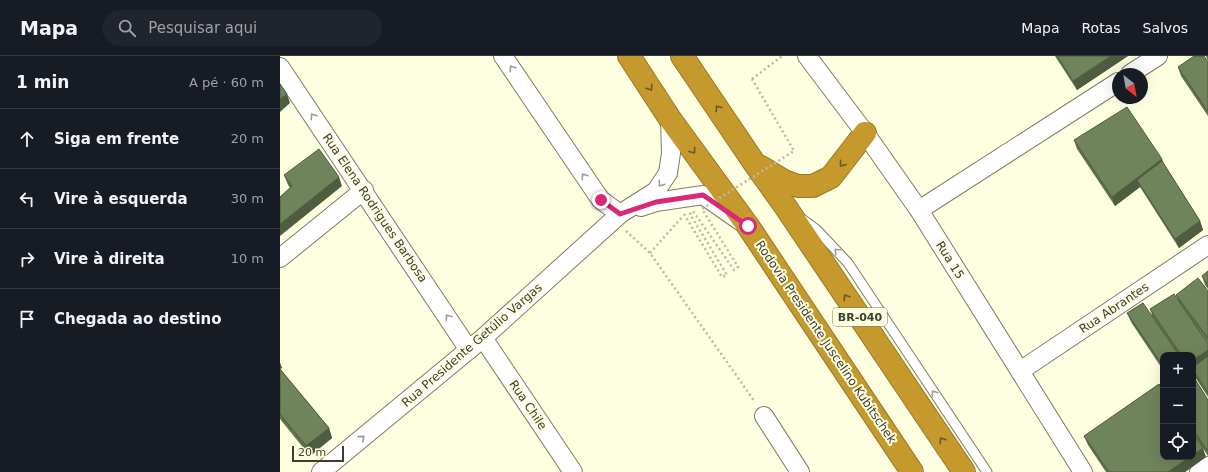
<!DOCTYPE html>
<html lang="pt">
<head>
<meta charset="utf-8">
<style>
  body { margin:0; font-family:"DejaVu Sans",sans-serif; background:#20242c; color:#f1f3f6 }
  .controls { position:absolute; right:12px; bottom:12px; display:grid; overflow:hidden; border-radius:8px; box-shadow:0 4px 16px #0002 }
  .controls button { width:36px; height:36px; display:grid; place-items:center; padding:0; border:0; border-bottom:1px solid #363941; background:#171b24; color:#f1f3f6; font:20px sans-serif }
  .compass { position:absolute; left:832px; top:12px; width:36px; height:36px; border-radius:50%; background:#171b24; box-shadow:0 4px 16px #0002; rotate:149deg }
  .scale { position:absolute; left:12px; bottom:10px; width:52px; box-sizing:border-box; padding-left:4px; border:2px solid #3d3d31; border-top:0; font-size:11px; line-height:14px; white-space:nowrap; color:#3d3d31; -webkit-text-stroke:3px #fefee0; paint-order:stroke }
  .stop { position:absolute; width:12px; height:12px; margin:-9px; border:3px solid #db2777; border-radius:50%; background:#fff }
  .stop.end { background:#db2777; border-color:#fff; box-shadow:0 1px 4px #0008 }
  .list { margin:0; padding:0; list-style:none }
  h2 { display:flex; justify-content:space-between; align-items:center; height:52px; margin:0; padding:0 16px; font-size:17px }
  h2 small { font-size:13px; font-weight:400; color:#9ea1a6 }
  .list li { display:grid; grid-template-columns:26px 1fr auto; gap:12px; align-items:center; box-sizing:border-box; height:60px; padding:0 16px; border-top:1px solid #363941 }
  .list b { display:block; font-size:15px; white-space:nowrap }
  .list em { font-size:13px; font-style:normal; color:#9ea1a6 }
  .icon { flex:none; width:22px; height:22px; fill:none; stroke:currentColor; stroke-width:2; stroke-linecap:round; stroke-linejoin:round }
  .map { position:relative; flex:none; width:928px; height:416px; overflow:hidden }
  header { display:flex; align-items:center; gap:24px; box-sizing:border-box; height:56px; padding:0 20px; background:#171b24; border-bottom:1px solid #363941 }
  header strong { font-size:19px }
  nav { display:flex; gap:22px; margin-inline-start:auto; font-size:14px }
  .search { width:280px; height:36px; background:#20242c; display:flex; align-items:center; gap:10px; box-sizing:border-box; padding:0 14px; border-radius:22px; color:#9ea1a6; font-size:15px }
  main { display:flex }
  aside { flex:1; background:#171b24 }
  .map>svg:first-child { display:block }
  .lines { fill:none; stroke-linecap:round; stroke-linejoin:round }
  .service-casing { stroke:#7e7d63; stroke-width:11 }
  .minor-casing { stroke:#7e7d63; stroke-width:20 }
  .motorway-casing { stroke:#96792e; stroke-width:24 }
  .path { stroke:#babaa2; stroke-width:2.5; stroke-dasharray:2 3; stroke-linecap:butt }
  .service { stroke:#fff; stroke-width:9 }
  .minor { stroke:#fff; stroke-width:18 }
  .motorway { stroke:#c6992d; stroke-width:22 }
  .path-bridge { stroke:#babaa2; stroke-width:2.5; stroke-dasharray:2 3; stroke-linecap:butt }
  .wall { fill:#60724e }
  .shaded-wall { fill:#4e5c40 }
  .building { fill:#70845b; stroke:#4e5c40 }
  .oneway { stroke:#9e9e98 }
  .oneway2 { stroke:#665930 }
  .route { stroke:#db2777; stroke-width:5 }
  .labels { text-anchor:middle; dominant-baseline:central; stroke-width:4; stroke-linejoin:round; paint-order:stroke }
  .shield { fill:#fefee0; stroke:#776; stroke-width:1 }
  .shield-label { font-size:11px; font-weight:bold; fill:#3d3d31 }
  .street-label { font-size:12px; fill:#3d3d31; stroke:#fefee0 }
</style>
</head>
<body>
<header>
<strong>Mapa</strong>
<div class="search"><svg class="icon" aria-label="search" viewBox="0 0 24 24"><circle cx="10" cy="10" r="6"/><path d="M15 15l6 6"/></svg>Pesquisar aqui</div>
<nav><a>Mapa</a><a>Rotas</a><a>Salvos</a></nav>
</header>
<main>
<aside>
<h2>1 min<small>A pé · 60 m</small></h2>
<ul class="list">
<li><svg class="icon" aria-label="ahead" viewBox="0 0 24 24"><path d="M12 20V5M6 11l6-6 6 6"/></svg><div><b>Siga em frente</b></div><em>20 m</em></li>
<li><svg class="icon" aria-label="left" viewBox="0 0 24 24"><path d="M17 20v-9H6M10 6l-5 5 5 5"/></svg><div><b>Vire à esquerda</b></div><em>30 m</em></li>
<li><svg class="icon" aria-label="right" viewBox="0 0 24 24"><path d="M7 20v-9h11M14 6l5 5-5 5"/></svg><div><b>Vire à direita</b></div><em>10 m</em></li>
<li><svg class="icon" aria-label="arrive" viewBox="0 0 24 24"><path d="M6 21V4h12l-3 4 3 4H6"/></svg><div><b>Chegada ao destino</b></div></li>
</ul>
</aside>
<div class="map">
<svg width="928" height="416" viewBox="0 0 928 416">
  <rect width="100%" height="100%" fill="#fefee0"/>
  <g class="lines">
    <defs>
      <path id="service" d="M522 163 537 174 568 207 707 416"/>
      <g id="minor">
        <path d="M223 0 316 137 321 144 340 158"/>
        <path d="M527 0 585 77 639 154 803 416"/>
        <path d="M0 11 189 294"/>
        <path d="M850 18 878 0"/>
        <path d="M361 151 376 146 423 139 460 165"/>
        <path d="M639 154 838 26"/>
        <path d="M0 202 84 134"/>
        <path d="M203 282 293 416"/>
        <path d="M740 315 928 189"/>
        <path d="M484 360 520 416"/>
        <path d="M41 416 203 282 340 158 376 135 388 117 391 97 390 63"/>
        <path d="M919 416 928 410"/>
      </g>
      <g id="motorway">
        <path d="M349 0 390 63 468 170 632 416"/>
        <path d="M402 0 475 108 505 150 684 416"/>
        <path d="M481 111 504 125 518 130H533L551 121 585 77"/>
      </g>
    </defs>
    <use href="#service" class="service-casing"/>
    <use href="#minor" class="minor-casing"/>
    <use href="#motorway" class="motorway-casing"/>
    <g class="path">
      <path d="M472 23 502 0"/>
      <path d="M346 175 370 197 475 346"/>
      <path d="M370 197 403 160"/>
    </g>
    <use href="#service" class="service"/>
    <use href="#minor" class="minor"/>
    <use href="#motorway" class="motorway"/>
    <path class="path-bridge" d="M404 158 442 221 447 219 410 158 413 155 454 214 458 211 422 153 514 95 472 23"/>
  </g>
  <g class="wall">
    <path d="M775 0H848L797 34Z"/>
    <path d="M926 0H928V5L927 3Z"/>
    <path d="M928 6V60L901 20 898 11Z"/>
    <path d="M794 84 882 103 884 108 920 165 923 174 899 192 860 131 835 150 797 93Z"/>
    <path d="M4 119 62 130 10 132 8 129Z"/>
    <path d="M928 215V233L925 229 922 220Z"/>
    <path d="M928 235V287L918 273 928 288V341L915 321 913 315V299H883V314L851 266 847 257 872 259 870 253 898 243 896 239Z"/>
    <path d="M0 307 2 312 0 313 49 372 52 382 30 400 0 363Z"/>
    <path d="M913 320 928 344V400L913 377Z"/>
    <path d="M804 380 926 401 905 416H826L808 389Z"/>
  </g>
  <g class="shaded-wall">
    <path d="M831 0H848L797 34 793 25Z"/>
    <path d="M7 38 10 47 0 56V43Z"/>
    <path d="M882 103 885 112 857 124 860 131 835 150 832 141Z"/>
    <path d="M59 121 62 130 0 180V168Z"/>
    <path d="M920 165 923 174 899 192 895 183Z"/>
    <path d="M928 294V305L913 314V304Z"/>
    <path d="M0 307 2 312 0 313Z"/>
    <path d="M49 372 52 382 30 400 26 390Z"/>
    <path d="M923 392 926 401 905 416H888L910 401H913V399Z"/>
  </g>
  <g class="building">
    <path d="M777 0H831L793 25Z"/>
    <path d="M914 0H924L928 6V56L898 11Z"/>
    <path d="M0 28 7 38 0 43Z"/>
    <path d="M847 51 882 103 832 141 794 84Z"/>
    <path d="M39 93 59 121 0 168V141L12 130 4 119Z"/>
    <path d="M882 105 920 165 895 183 857 124Z"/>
    <path d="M928 215V229L922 220Z"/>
    <path d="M918 222 928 235V282L896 239Z"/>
    <path d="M894 238 928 288V294L913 304V299H901L870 253Z"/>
    <path d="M863 247 899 299H883V310L847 257Z"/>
    <path d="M928 300V337L913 314V311Z"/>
    <path d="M0 313 49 372 26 390 0 358Z"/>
    <path d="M913 320 928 344V393L927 394 913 373Z"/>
    <path d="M879 328 883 334V401H910L888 416H829L804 380Z"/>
    <path d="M913 377 923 392 913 399Z"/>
  </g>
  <defs><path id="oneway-chevron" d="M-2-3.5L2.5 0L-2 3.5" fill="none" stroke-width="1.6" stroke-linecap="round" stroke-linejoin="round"/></defs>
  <g class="oneway">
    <use href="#oneway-chevron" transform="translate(232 12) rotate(-124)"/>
    <use href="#oneway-chevron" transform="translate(33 60) rotate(-124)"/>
    <use href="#oneway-chevron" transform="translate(304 120) rotate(-124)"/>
    <use href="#oneway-chevron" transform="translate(381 128) rotate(124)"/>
    <use href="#oneway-chevron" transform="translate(557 195) rotate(-133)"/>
    <use href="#oneway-chevron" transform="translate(168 261) rotate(-124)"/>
    <use href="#oneway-chevron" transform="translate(654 337) rotate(-124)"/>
    <use href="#oneway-chevron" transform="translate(82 382) rotate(-40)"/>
  </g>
  <g class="oneway2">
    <use href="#oneway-chevron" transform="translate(370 32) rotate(57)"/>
    <use href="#oneway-chevron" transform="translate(438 52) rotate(-124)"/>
    <use href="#oneway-chevron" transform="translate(413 95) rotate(54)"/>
    <use href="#oneway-chevron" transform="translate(562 108) rotate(129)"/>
    <use href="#oneway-chevron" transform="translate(566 241) rotate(-124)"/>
    <use href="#oneway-chevron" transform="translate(662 384) rotate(-124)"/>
  </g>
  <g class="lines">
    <path class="route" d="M321 144 340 158 376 146 423 139 468 170"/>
  </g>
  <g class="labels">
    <rect class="shield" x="553" y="252" width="54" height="18" rx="3"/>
    <g class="shield-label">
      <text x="580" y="261">BR-040</text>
    </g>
    <g class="street-label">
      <text transform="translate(95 152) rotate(56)">Rua Elena Rodrigues Barbosa</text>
      <text transform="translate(670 204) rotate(58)">Rua 15</text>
      <text transform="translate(834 252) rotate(-34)">Rua Abrantes</text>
      <text transform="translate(546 286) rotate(56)">Rodovia Presidente Juscelino Kubitschek</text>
      <text transform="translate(192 289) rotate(-41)">Rua Presidente Getúlio Vargas</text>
      <text transform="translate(248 349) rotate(56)">Rua Chile</text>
    </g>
  </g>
</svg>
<div class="controls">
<button>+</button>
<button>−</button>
<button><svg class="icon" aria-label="locate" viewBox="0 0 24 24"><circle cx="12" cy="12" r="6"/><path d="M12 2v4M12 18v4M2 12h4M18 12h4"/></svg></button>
</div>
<svg class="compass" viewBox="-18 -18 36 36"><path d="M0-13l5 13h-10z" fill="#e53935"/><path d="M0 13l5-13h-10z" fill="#9ea1a6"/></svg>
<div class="scale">20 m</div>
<div class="stop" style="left:468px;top:170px"></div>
<div class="stop end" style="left:321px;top:144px"></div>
</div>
</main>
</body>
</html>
